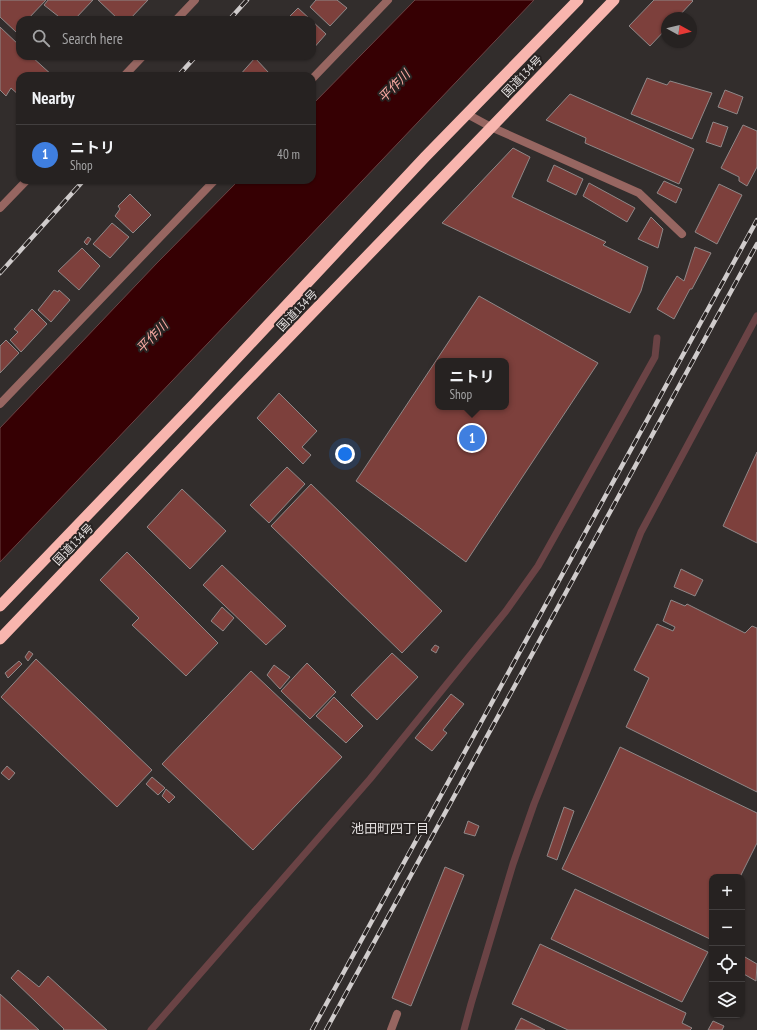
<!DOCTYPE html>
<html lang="en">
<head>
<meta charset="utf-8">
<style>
  body { margin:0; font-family:"PT Sans Narrow","Noto Sans JP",sans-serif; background:#2e2a2a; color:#f1f3f6 }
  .controls { position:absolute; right:12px; bottom:12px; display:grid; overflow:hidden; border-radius:8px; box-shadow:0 1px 3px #0004 }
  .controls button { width:36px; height:36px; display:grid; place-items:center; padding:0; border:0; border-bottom:1px solid #423f3f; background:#262221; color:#f1f3f6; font:20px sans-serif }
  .compass { position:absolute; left:661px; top:12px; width:36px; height:36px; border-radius:50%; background:#262221; box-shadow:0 1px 3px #0004; rotate:98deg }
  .you { position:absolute; left:345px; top:454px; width:14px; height:14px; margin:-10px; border:3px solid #fff; border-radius:50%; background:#1a73e8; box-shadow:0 0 0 6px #1a73e833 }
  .badge { display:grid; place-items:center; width:26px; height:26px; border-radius:50%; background:#0b8043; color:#fff; font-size:13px; font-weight:700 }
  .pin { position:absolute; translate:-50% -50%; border:2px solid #fff; box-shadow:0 1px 4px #0006 }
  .popup { position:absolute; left:435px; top:358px; width:74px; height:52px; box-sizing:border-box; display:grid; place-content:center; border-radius:8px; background:#262221; filter:drop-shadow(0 1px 3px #0005); font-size:13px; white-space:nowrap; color:#a4a4a5 }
  .popup b { font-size:15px; color:#f1f3f6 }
  .popup::after { content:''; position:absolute; left:50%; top:100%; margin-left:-8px; border:8px solid transparent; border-top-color:#262221 }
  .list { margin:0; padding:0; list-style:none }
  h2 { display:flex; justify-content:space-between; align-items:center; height:52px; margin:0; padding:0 16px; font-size:17px }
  h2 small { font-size:13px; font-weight:400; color:#a4a4a5 }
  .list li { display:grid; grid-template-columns:26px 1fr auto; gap:12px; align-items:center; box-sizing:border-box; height:60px; padding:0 16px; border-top:1px solid #423f3f }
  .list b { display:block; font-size:15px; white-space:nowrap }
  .list p { margin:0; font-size:13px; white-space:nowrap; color:#a4a4a5 }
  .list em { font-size:13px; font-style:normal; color:#a4a4a5 }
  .icon { flex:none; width:22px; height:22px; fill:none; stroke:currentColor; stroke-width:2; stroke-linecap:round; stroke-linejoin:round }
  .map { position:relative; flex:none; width:757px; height:1030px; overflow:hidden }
  .search { position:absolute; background:#262221; box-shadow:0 1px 3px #0004; left:16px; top:16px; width:300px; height:44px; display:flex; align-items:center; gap:10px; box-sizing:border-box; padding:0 14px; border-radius:12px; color:#a4a4a5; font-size:15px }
  .panel { position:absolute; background:#262221; box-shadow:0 1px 3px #0004; left:16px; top:72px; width:300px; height:112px; border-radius:12px }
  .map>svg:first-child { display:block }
  .water { fill:#360003; stroke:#6a4345 }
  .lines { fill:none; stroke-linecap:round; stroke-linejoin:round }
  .stream { stroke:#6a4345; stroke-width:7 }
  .building { fill:#7d403c; stroke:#8f8888; fill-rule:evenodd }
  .service { stroke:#976661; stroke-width:8 }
  .minor { stroke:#976661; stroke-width:8 }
  .tertiary { stroke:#976661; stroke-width:8 }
  .trunk { stroke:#f8b5ae; stroke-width:11 }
  .rail-casing { stroke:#d0cccc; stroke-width:4.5 }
  .rail { stroke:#282322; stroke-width:3; stroke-dasharray:9; stroke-linecap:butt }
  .labels { text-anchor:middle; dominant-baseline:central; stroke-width:4; stroke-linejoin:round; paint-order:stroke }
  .street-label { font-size:12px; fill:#e3dfdf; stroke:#282322 }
  .water-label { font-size:13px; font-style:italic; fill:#f7a9a2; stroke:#282322 }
  .neighbourhood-label { font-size:13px; fill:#e3dfdf; stroke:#282322 }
</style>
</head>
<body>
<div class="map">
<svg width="757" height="1030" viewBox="0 0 757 1030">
  <rect width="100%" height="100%" fill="#322d2c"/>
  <path class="water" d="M415 0H534L0 562V428L157 263 239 180H312V105Z"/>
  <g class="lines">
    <g class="stream">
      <path d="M151 1030 370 779 506 611 538 566 655 357 657 338"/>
      <path d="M464 1030 471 1004 513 864 534 804 587 671 641 532 757 316"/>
    </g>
  </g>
  <g class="building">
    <path d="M0 0H46L27 20H20V28L16 32 0 17Z"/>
    <path d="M48 0H93L74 20H63L44 5Z"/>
    <path d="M98 0H148L129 20H119Z"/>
    <path d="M316 0H337L347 8 330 26 310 7Z"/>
    <path d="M654 0H692L693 1 677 18H667V28L650 46 629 26Z"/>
    <path d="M298 8 311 20H291L292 19 289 17Z"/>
    <path d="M312 21 326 34 312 50Z"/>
    <path d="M0 27 20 46V56H31L53 76H20V96L11 88 6 96 0 90Z"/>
    <path d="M255 58 269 73 266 76H239Z"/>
    <path d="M647 78 667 85 670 81 712 93 692 139 631 114Z"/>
    <path d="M725 90 743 97 737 114 718 107Z"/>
    <path d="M570 94 694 149 679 184 585 143 586 138 546 120Z"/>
    <path d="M713 122 728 127 721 147 706 142Z"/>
    <path d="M743 125 757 131V167L747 186 739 181V177L721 168Z"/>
    <path d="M513 148 530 157 512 197 606 242 603 245 648 267 641 291 630 313 442 223Z"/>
    <path d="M554 165 583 179 576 195 547 181Z"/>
    <path d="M664 181 682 189 676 203 657 193Z"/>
    <path d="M589 183 635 208 627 222 583 196Z"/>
    <path d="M719 184 742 195 717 244 695 232Z"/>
    <path d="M130 194 151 215 133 233 115 216 120 209 118 206Z"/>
    <path d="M651 217 663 229 658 248 638 239Z"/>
    <path d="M112 223 129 237 110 258 93 244Z"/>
    <path d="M88 237 91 239 87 245 84 242Z"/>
    <path d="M695 247 711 253 692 289H690L674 319 657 309 677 276 684 281Z"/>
    <path d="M82 248 100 266 79 290 58 271Z"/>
    <path d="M54 290 58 292 59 290 70 300 51 322 38 310Z"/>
    <path d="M479 296 598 363 466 562 356 481ZM438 361H506V407H438Z"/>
    <path d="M32 309 47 324 21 352 10 340 18 332 14 329Z"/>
    <path d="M6 340 19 353 0 373V346Z"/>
    <path d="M279 393 317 431 302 447 311 455 303 464 257 418Z"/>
    <path d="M757 452V543L723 526Z"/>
    <path d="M287 467 305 484 269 523 250 505Z"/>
    <path d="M311 484 442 611 402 653 271 526Z"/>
    <path d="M182 489 226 531 190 569 147 527Z"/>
    <path d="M127 552 218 643 186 676 132 625 139 618 100 580Z"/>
    <path d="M222 565 286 626 266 645 203 585Z"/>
    <path d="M681 569 703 580 695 596 674 587Z"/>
    <path d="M671 600 685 606 687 604 745 633 752 626 757 628V792L626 727 649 678 634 670 657 624 673 631 675 627 663 621Z"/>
    <path d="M222 607 234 618 223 631 211 621Z"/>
    <path d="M435 645 439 647 436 653 431 650Z"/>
    <path d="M29 651 33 654 28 661 25 657Z"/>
    <path d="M392 653 418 677 377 720 351 695Z"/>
    <path d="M36 659 152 770 117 807 1 697Z"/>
    <path d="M19 661 22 664 8 678 5 673Z"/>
    <path d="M307 663 336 692 310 719 281 691Z"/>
    <path d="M274 665 290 677 280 689 267 675Z"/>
    <path d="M251 671 342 757 253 850 162 764Z"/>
    <path d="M451 694 464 704 443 730 447 733 432 751 415 738Z"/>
    <path d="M334 697 363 726 346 743 316 716Z"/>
    <path d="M620 747 757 813V843L740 877H712V934L710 939 562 869Z"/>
    <path d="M7 766 15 773 9 780 1 773Z"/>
    <path d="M152 777 165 788 158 795 146 784Z"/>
    <path d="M166 789 175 797 169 803 162 796Z"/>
    <path d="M564 807 574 811 557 860 547 856Z"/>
    <path d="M468 821 479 826 475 836 464 833Z"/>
    <path d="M445 867 464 875 411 1006 392 998Z"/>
    <path d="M575 889 708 952 682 1002 551 939Z"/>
    <path d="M540 944 686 1013 682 1023 692 1028 690 1030H568L512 1004Z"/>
    <path d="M745 957 757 964 756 981 742 973V961Z"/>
    <path d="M18 970 39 987 48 976 107 1030H63L64 1029 11 978Z"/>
    <path d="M0 994 39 1030H0Z"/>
    <path d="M521 1018 545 1030H515Z"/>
    <path d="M713 1021 724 1026 722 1030H708Z"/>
  </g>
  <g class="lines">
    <g class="service">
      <path d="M467 114 491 127 639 193 682 234"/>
      <path d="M391 1030 397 1014"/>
    </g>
    <g class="minor">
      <path d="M312 79 388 0"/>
      <path d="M0 404 215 180"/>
    </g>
    <g class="tertiary">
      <path d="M176 20 195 0"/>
      <path d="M124 76 143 56"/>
      <path d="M0 208 27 180"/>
    </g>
    <g class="trunk">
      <path d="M0 606 195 403 425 157 578 0"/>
      <path d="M0 639 207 422 614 0"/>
    </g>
    <defs>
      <g id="rail">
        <path d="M229 20 247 0"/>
        <path d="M178 76 196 56"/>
        <path d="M0 273 84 180"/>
        <path d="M312 1030 757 220"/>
        <path d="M326 1030 757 244"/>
      </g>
    </defs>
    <use href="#rail" class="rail-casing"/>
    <use href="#rail" class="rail"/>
  </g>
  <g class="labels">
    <g class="street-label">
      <text transform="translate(522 76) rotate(-46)">国道134号</text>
      <text transform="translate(297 310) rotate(-46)">国道134号</text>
      <text transform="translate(73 544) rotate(-46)">国道134号</text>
    </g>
    <g class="water-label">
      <text transform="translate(394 86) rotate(-46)">平作川</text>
      <text transform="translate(152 337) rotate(-46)">平作川</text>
    </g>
    <g class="neighbourhood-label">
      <text x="390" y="828">池田町四丁目</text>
    </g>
  </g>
</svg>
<div class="controls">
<button>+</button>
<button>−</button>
<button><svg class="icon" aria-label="locate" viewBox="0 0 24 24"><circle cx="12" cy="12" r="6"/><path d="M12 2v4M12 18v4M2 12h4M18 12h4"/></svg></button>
<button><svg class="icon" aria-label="layers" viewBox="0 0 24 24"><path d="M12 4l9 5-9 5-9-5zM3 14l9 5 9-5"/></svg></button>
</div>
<svg class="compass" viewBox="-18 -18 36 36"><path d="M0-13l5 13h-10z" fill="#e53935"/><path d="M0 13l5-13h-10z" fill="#a4a4a5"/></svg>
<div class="you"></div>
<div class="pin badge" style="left:472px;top:438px;background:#3f7fe0">1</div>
<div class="popup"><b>ニトリ</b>Shop</div>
<div class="search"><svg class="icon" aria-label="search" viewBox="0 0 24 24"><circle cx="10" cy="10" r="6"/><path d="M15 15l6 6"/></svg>Search here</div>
<section class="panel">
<h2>Nearby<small></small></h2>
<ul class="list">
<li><span class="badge" style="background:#3f7fe0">1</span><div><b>ニトリ</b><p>Shop</p></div><em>40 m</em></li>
</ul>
</section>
</div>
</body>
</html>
